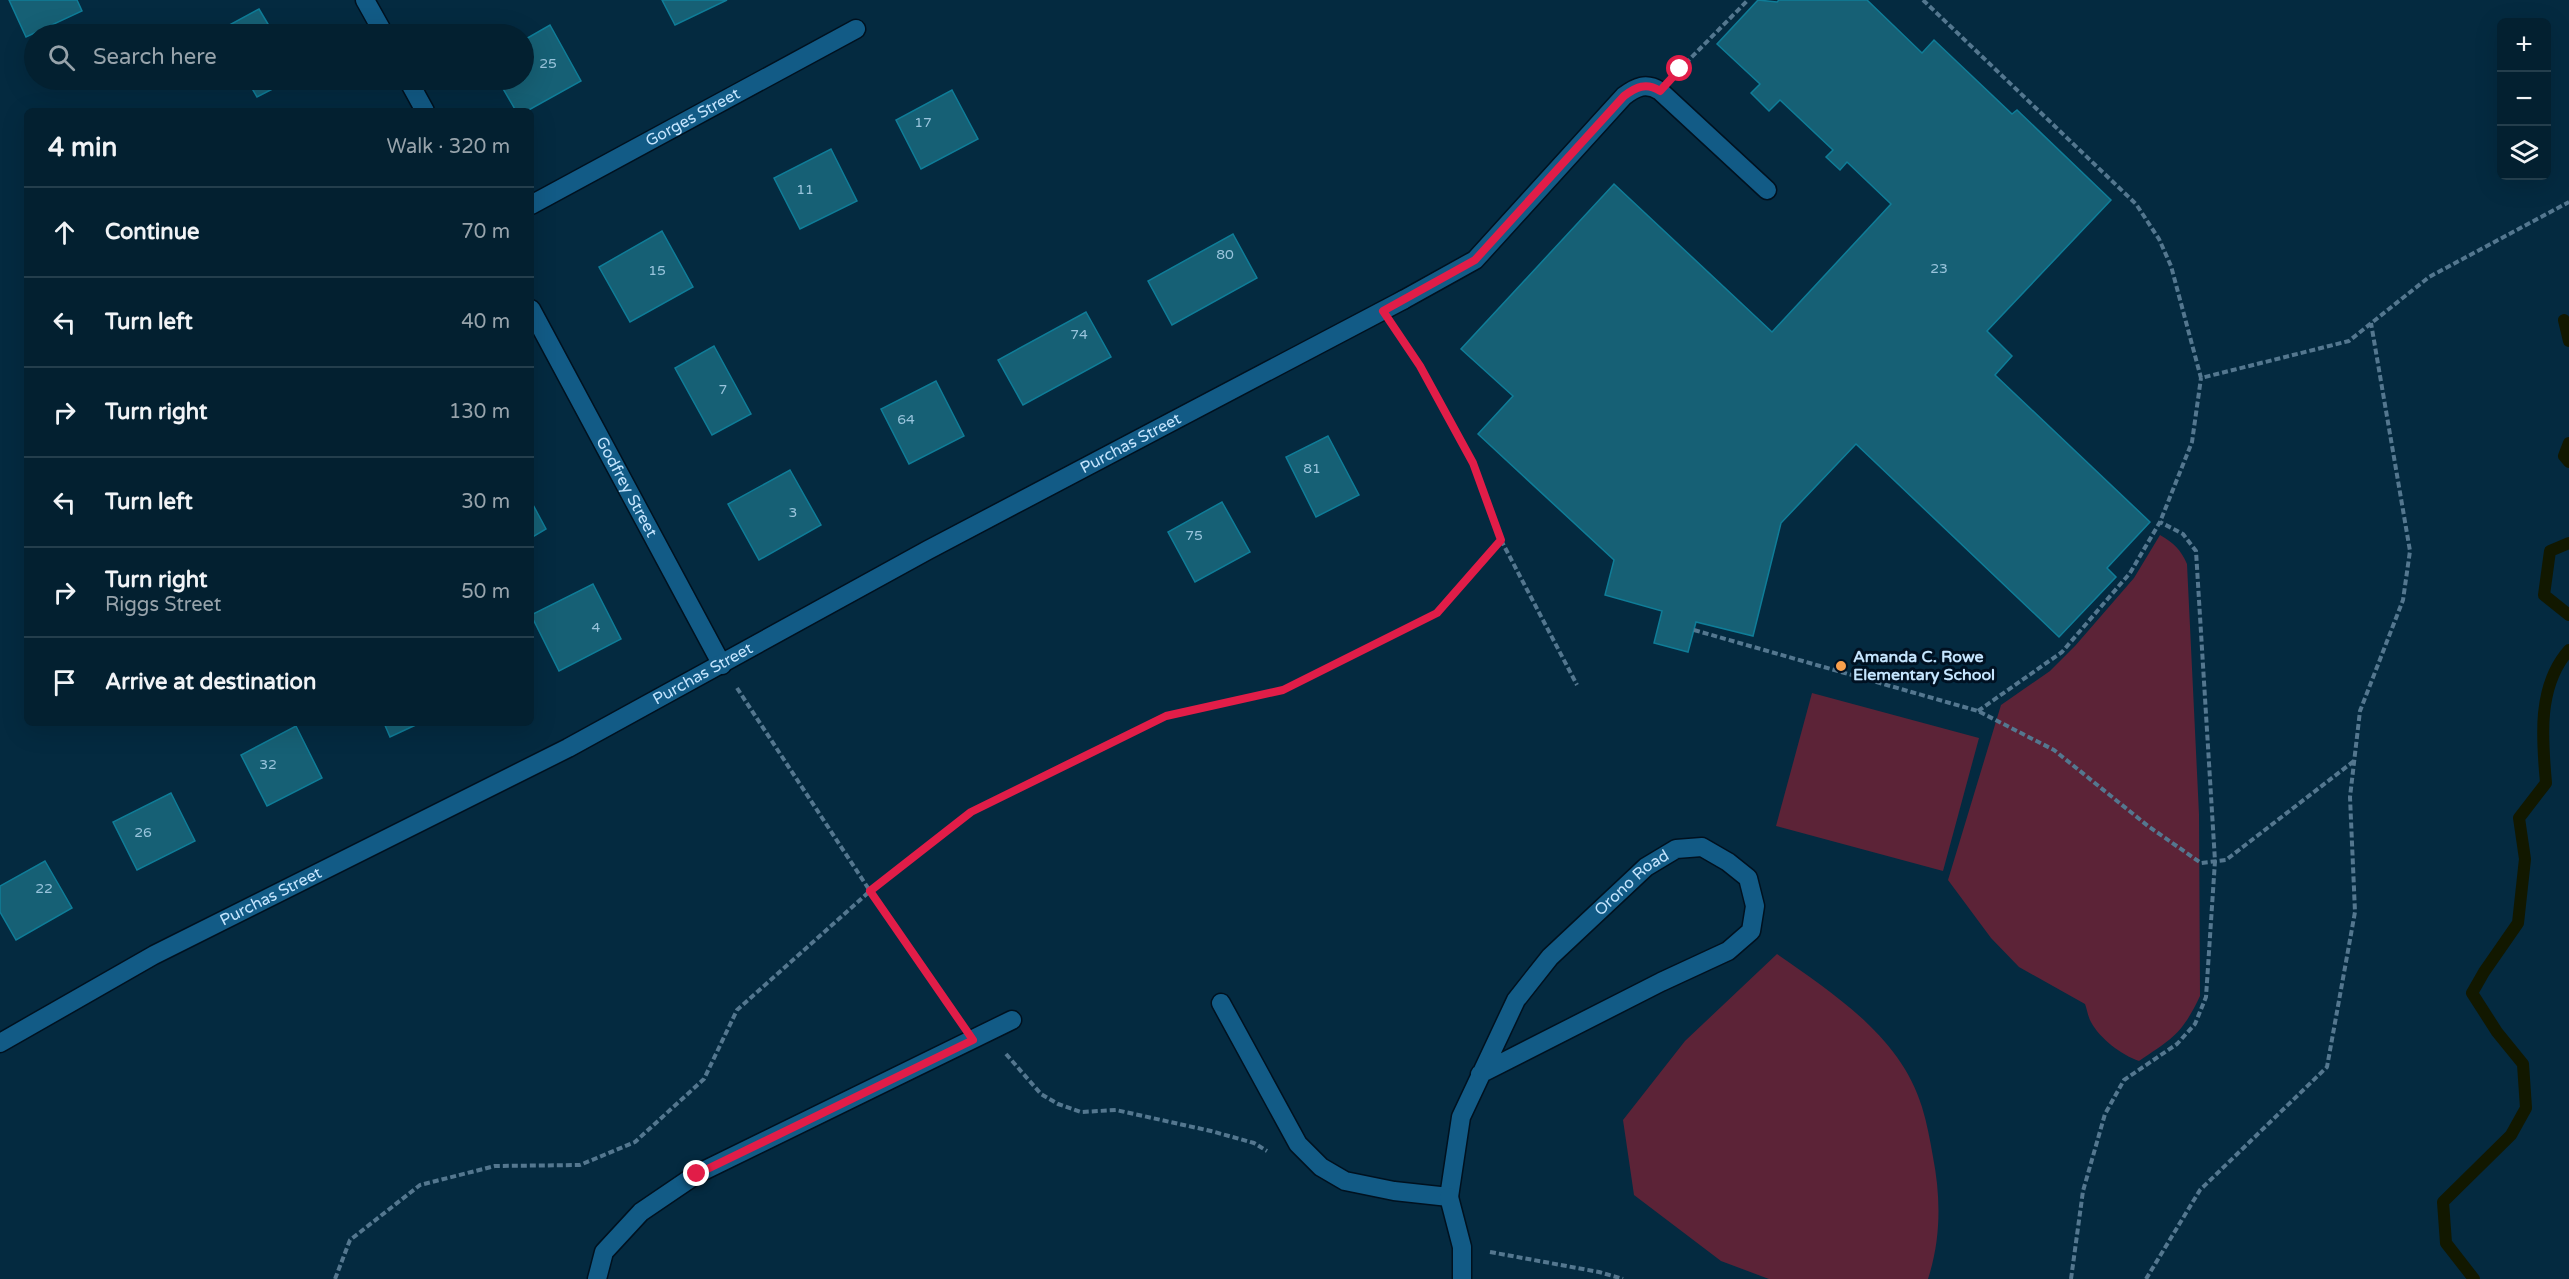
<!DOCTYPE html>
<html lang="en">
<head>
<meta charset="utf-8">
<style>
  body { margin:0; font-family:"Varela Round",sans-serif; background:#0d2838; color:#f1f3f6 }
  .controls { position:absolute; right:18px; top:18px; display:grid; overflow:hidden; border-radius:9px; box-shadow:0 6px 24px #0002 }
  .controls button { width:54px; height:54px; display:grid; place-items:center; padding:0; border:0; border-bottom:2px solid #243e4c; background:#032030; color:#f1f3f6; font:30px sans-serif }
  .stop { position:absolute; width:18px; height:18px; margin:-14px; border:4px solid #e11d48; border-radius:50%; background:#fff }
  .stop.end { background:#e11d48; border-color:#fff; box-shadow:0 2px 6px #0008 }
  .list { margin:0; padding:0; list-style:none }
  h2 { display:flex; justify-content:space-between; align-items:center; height:78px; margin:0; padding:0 24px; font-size:26px }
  h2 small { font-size:20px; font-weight:400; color:#97a3ab }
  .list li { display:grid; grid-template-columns:39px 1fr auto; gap:18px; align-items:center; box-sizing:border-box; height:90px; padding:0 24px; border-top:2px solid #243e4c }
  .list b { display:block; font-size:22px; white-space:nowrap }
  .list p { margin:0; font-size:20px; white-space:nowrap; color:#97a3ab }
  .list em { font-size:20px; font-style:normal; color:#97a3ab }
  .icon { flex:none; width:33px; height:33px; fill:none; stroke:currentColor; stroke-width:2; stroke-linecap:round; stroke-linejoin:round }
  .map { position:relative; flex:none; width:2569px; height:1279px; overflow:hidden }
  .search { position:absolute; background:#032030; box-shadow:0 6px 24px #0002; left:24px; top:24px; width:510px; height:66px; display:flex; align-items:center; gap:15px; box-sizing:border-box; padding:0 21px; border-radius:33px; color:#97a3ab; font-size:22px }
  .panel { position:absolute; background:#032030; box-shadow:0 6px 24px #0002; left:24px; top:108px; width:510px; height:618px; border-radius:9px }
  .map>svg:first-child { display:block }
  .green { fill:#5c2337 }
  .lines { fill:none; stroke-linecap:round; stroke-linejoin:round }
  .stream { stroke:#121800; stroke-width:12 }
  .building { fill:#166075; stroke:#0f7d98; stroke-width:1.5 }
  .lane-casing { stroke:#00111f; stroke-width:21 }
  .street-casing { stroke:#00111f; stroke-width:21 }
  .path { stroke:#54778f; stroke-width:4; stroke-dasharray:6 3; stroke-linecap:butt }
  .lane { stroke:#125b86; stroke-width:18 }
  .street { stroke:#125b86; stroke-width:18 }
  .route { stroke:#e11d48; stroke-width:8 }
  .poi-dot { fill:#f9a04c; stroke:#012; stroke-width:2 }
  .labels { text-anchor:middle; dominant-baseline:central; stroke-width:6; stroke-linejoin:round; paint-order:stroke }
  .number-label { font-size:14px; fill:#99c4dc }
  .street-label { font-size:16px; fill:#c5e5fe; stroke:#012 }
  .poi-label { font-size:16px; font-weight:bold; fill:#c5e5fe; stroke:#012; text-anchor:start }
</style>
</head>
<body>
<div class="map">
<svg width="2569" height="1279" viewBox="0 0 2569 1279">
  <rect width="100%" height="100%" fill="#042a40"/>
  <g class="green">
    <path d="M2160 535C2174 543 2181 550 2187 564L2199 814 2200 996C2182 1034 2173 1038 2139 1061 2122 1055 2100 1039 2091 1022 2088 1017 2087 1009 2085 1004L2019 967 1991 938 1948 880 2001 705 2050 671 2075 646 2134 578Z"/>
    <path d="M1812 693 1979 738 1943 871 1776 826Z"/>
    <path d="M1777 954C1834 994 1901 1037 1922 1107 1927 1123 1930 1140 1933 1157 1941 1198 1941 1239 1928 1279H1769L1721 1261 1634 1195 1623 1120 1685 1041Z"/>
  </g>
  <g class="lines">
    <g class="stream">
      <path d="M2564 320 2569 341"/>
      <path d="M2569 443 2564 456 2569 462"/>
      <path d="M2569 543 2550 551 2544 595 2569 615"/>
      <path d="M2474 1279 2446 1243 2443 1202 2511 1135 2526 1108 2523 1064 2497 1032 2472 993 2484 972 2518 923 2525 859 2519 818 2546 783C2542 739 2537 686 2569 650"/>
    </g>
  </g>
  <g class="building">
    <path d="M9 0H77L82 11 26 37Z"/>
    <path d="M662 0H727L675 25Z"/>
    <path d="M1758 0 1777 2 1779 0H1867L1922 53 1934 40 2012 114 2017 110 2111 200 1987 331 2012 356 1995 375 2150 522 2107 568 2116 577 2059 637 1856 444 1781 523 1753 636 1696 622 1688 652 1654 643 1662 611 1605 595 1614 560 1478 434 1513 396 1461 349 1614 184 1772 332 1891 204 1847 162 1840 170 1826 157 1833 150 1780 100 1769 111 1751 93 1760 84 1717 44Z"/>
    <path d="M259 9 274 34H222L220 30Z"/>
    <path d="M550 25 581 81 527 111H516L498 80H524V40Z"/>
    <path d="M247 80H290L257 97Z"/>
    <path d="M952 90 978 139 921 169 896 120Z"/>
    <path d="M831 149 857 201 800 229 774 178Z"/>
    <path d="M662 231 693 287 630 322 599 267Z"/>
    <path d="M1233 234 1257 278 1172 325 1148 281Z"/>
    <path d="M1086 312 1111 357 1023 405 998 360Z"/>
    <path d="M714 346 751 414 712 435 675 368Z"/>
    <path d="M936 381 964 436 909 464 881 409Z"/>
    <path d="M1328 436 1359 495 1316 517 1286 457Z"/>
    <path d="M790 470 821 525 759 560 728 504Z"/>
    <path d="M531 501 546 529 531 538Z"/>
    <path d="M1222 502 1250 552 1195 582 1168 532Z"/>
    <path d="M593 584 621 639 559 671 531 615Z"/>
    <path d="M384 723H420L390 737Z"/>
    <path d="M296 726 322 778 267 806 241 755Z"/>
    <path d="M171 793 195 841 137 870 113 822Z"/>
    <path d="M45 861 72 908 16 940 0 912V886Z"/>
  </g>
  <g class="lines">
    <defs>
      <g id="lane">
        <path d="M1403 300 1475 260 1624 96C1636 87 1646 82 1660 91L1767 190"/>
        <path id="s1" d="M1221 1003 1298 1144 1321 1167 1345 1181 1394 1191 1449 1197 1461 1117 1516 1000 1550 957 1646 867 1676 849 1702 847 1728 862 1748 878 1755 906 1751 931 1728 951 1661 982 1480 1074"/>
      </g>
      <g id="street">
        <path d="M365 0 384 34"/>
        <path d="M408 80 425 111"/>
        <path id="s2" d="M531 205 856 29"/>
        <path id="s3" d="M531 309 722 665"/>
        <path id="s4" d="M0 1043 154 955 568 748 928 550 1403 300"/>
        <path d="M1449 1197 1462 1247V1279"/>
        <path d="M597 1279 604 1252 641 1212 697 1174 1012 1020"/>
      </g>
    </defs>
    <use href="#lane" class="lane-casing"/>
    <use href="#street" class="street-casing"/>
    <g class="path">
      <path d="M1923 0 2136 204 2159 239 2171 266 2201 378 2349 341 2429 277 2569 202"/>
      <path d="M1679 70 1748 0"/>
      <path d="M1501 540 1577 685"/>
      <path d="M1694 630 1978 711 2054 750 2148 826 2201 863 2226 860 2354 761"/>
      <path d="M737 688 870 891 957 1016"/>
      <path d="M1978 711 2062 652 2130 573 2160 522 2192 442 2201 378"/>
      <path d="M1006 1054 1041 1094 1058 1104 1081 1112 1116 1110 1211 1131 1254 1143 1267 1151"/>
      <path d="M1490 1252 1599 1272 1623 1279"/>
      <path d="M335 1279 350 1240 420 1185 495 1166 580 1165 635 1142 704 1079 737 1010 870 891 971 812 1166 716 1283 690 1437 613 1501 540 1473 463 1420 366 1399 334"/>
      <path d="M2071 1279 2083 1191 2105 1114 2124 1080 2177 1044 2195 1024 2206 997 2215 861 2196 551 2183 534 2160 522"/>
      <path d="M2146 1279 2200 1190 2327 1067 2355 912 2350 797 2360 711 2403 600 2410 551 2371 323"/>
    </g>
    <use href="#lane" class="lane"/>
    <use href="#street" class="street"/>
  </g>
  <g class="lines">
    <path class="route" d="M697 1174 973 1040 870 891 971 812 1166 716 1283 690 1437 613 1501 540 1473 463 1420 366 1383 311 1475 260 1624 96C1636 87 1646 82 1660 91L1680 69"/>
  </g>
  <circle class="poi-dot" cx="1841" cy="666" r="6"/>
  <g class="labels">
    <g class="number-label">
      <text x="548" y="63">25</text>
      <text x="923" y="122">17</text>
      <text x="805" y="189">11</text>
      <text x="1225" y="254">80</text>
      <text x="1939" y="268">23</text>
      <text x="657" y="270">15</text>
      <text x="1079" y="334">74</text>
      <text x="723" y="389">7</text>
      <text x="906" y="419">64</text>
      <text x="1312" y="468">81</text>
      <text x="793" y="512">3</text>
      <text x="1194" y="535">75</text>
      <text x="596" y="627">4</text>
      <text x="268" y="764">32</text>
      <text x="143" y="832">26</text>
      <text x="44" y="888">22</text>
    </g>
    <g class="street-label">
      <text stroke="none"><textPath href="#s2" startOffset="184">Gorges Street</textPath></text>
      <text stroke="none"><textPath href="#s4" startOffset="1280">Purchas Street</textPath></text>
      <text stroke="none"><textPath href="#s3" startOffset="202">Godfrey Street</textPath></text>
      <text stroke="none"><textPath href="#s4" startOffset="794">Purchas Street</textPath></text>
      <text stroke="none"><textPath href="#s1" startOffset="702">Orono Road</textPath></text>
      <text stroke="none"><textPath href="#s4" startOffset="308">Purchas Street</textPath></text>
    </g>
    <g class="poi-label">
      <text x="1853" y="657">Amanda C. Rowe<tspan x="1853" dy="18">Elementary School</tspan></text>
    </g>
  </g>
</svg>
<div class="controls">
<button>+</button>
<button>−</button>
<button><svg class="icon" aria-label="layers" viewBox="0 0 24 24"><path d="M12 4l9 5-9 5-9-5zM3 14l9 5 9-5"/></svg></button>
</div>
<div class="stop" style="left:1680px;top:69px"></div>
<div class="stop end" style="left:697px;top:1174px"></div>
<div class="search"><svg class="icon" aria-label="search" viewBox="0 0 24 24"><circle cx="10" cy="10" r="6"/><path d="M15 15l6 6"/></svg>Search here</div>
<section class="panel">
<h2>4 min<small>Walk · 320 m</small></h2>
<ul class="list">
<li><svg class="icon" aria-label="ahead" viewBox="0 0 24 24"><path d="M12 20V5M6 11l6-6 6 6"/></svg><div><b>Continue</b></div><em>70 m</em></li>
<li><svg class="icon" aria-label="left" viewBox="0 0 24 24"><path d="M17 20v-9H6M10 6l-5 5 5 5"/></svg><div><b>Turn left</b></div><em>40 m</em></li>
<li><svg class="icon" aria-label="right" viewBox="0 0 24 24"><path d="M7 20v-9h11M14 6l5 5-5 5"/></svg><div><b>Turn right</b></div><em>130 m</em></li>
<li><svg class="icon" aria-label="left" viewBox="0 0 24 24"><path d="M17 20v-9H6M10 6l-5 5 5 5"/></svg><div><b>Turn left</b></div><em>30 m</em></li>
<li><svg class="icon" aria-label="right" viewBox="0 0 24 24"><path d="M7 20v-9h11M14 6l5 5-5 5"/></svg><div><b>Turn right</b><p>Riggs Street</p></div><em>50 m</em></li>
<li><svg class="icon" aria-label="arrive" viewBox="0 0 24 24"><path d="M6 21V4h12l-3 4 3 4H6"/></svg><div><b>Arrive at destination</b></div></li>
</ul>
</section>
</div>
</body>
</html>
